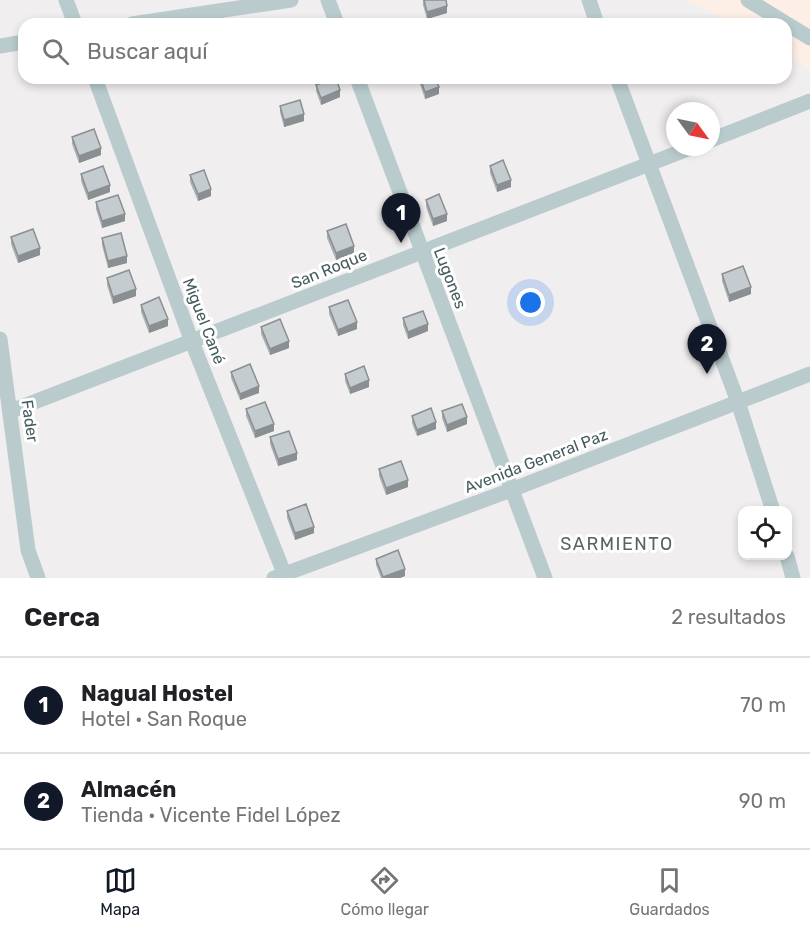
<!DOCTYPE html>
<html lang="es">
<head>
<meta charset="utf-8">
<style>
  body { margin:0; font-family:Rubik,sans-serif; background:#f6f6f6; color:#202124 }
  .controls { position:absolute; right:18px; bottom:18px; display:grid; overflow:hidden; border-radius:12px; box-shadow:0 3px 9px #0003 }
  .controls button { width:54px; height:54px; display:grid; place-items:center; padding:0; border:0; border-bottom:2px solid #e0e0e0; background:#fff; color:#202124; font:30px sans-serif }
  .compass { position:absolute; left:666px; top:102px; width:54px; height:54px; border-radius:50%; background:#fff; box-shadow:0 3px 9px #0003; rotate:123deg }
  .you { position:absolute; left:531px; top:303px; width:21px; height:21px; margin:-15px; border:4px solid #fff; border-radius:50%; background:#1a73e8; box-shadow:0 0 0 9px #1a73e833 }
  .badge { display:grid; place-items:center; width:39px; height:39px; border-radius:50%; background:#111827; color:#fff; font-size:20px; font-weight:700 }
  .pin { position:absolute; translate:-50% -50px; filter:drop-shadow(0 2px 3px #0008) }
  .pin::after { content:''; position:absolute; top:32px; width:21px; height:18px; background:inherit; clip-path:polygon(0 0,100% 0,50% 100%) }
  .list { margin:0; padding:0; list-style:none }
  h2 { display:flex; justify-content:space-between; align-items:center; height:78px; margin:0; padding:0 24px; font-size:26px }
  h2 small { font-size:20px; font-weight:400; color:#757577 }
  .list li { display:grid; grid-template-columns:39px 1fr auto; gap:18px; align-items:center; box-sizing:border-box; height:96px; padding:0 24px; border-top:2px solid #e0e0e0 }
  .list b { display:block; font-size:22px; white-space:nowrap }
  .list p { margin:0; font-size:20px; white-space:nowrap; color:#757577 }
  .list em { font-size:20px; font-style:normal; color:#757577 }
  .icon { flex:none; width:33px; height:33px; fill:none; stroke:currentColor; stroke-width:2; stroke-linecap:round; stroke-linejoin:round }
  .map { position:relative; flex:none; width:810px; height:578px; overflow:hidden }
  .search { position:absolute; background:#fff; box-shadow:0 3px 9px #0003; left:18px; right:18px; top:18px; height:66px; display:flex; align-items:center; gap:15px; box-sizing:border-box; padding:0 21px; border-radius:18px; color:#757577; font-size:22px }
  .sheet { height:270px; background:#fff }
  nav { display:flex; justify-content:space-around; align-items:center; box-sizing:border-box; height:84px; border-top:2px solid #e0e0e0; background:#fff; font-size:16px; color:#757577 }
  nav a { display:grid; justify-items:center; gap:3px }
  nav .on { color:#111827 }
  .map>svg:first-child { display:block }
  .commercial { fill:#fdeee6 }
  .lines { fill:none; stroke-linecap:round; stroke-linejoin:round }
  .street { stroke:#b9cbcd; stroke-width:15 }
  .wall { fill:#a9afb2 }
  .shaded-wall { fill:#8a8f91 }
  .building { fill:#c5cccf; stroke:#8a8f91; stroke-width:1.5 }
  .labels { text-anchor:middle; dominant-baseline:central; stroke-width:6; stroke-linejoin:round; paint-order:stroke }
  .street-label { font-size:16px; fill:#455b5d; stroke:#fff }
  .neighbourhood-label { font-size:18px; letter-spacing:1.5px; fill:#5a6264; stroke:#fff }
</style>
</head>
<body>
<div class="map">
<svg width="810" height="578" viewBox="0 0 810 578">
  <rect width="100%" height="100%" fill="#f1eeef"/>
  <path class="commercial" d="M686 0H810V70L786 55V24H738Z"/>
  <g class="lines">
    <g class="street">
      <path d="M66 0 75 24"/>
      <path d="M328 0 337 24"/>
      <path d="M589 0 597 24"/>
      <path d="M748 0 810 38"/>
      <path d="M132 24 291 0"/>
      <path d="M0 46 24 42"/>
      <path d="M95 78 192 342 286 578"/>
      <path d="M357 78 545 578"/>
      <path d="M617 78 738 402 773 511"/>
      <path d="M711 140 810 101"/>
      <path d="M0 339 28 550 38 578"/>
      <path d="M11 411 693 147"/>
      <path d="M787 556 793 578"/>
      <path d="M274 578 511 490 810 374"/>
    </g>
  </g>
  <g class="wall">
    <path d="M423 0H446L447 13 427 19 423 5Z"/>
    <path d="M418 78H435L439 94 425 99Z"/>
    <path d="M316 85 340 97 321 105 316 91Z"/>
    <path d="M280 106 304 121 284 127 280 112Z"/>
    <path d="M72 137 101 155 79 163 72 144Z"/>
    <path d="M490 166 511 187 497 192 490 173Z"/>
    <path d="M81 174 110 192 88 200 81 181Z"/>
    <path d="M190 175 211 196 198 201 190 182Z"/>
    <path d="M426 200 447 221 433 226 426 207Z"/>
    <path d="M96 202 125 221 102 228 96 209Z"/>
    <path d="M327 231 354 253 336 260 327 238Z"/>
    <path d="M11 237 40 255 18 263 11 244Z"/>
    <path d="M102 238 127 263 108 268 102 245Z"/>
    <path d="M722 274 751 294 729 302 722 281Z"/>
    <path d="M107 278 136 296 113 304 107 285Z"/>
    <path d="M141 305 168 326 149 333 141 312Z"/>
    <path d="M329 307 357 329 338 336 329 314Z"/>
    <path d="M403 318 428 331 408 339 403 325Z"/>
    <path d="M261 327 289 348 270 355 261 334Z"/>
    <path d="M231 372 259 393 240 400 231 378Z"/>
    <path d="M345 374 369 387 350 394 345 381Z"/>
    <path d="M246 409 274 431 255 438 246 416Z"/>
    <path d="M442 411 467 424 447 432 442 418Z"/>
    <path d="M412 416 436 429 417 436 412 423Z"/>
    <path d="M270 437 297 460 278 466 270 444Z"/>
    <path d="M379 469 408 487 386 495 379 476Z"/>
    <path d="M287 511 314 533 295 540 287 518Z"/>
    <path d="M376 559 405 576 400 578H381L376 565Z"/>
  </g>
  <g class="shaded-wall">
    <path d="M447 6V13L427 19V12Z"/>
    <path d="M439 87V94L425 99V92Z"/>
    <path d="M340 90V97L321 105V98Z"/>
    <path d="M304 114V121L284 127V120Z"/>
    <path d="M101 148V155L79 163V156Z"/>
    <path d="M511 180V187L497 192V185Z"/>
    <path d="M110 185V192L88 200V193Z"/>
    <path d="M211 189V196L198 201V194Z"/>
    <path d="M125 214V221L102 228V221Z"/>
    <path d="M447 214V221L433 226V219Z"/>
    <path d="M354 246V253L336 260V253Z"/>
    <path d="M40 248V255L18 263V256Z"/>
    <path d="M127 256V263L108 268V261Z"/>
    <path d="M751 287V294L729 302V295Z"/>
    <path d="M136 289V296L113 304V297Z"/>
    <path d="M168 319V326L149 333V326Z"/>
    <path d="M357 322V329L338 336V330Z"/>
    <path d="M428 324V331L408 339V332Z"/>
    <path d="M289 341V348L270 355V349Z"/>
    <path d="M369 380V387L350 394V388Z"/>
    <path d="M259 386V393L240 400V394Z"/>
    <path d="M467 417V424L447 432V425Z"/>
    <path d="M436 422V429L417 436V430Z"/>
    <path d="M274 424V431L255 438V431Z"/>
    <path d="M297 453V460L278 466V459Z"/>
    <path d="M408 480V487L386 495V488Z"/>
    <path d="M314 527V533L295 540V533Z"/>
    <path d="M405 569V576L400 578H383Z"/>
  </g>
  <g class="building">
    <path d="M424 0H446L447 6 427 12Z"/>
    <path d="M332 78H336L340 90 321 98 316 85Z"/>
    <path d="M420 78H435L439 87 425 92Z"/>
    <path d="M300 100 304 114 284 120 280 106Z"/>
    <path d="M94 129 101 148 79 156 72 137Z"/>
    <path d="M503 160 511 180 497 185 490 166Z"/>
    <path d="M103 166 110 185 88 193 81 174Z"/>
    <path d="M204 170 211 189 198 194 190 175Z"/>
    <path d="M439 194 447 214 433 219 426 200Z"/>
    <path d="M118 195 125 214 102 221 96 202Z"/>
    <path d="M346 224 354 246 336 253 327 231Z"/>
    <path d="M33 229 40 248 18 256 11 237Z"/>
    <path d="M121 233 127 256 108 261 102 238Z"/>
    <path d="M743 266 751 287 729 295 722 274Z"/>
    <path d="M129 270 136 289 113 297 107 278Z"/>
    <path d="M159 297 168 319 149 326 141 305Z"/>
    <path d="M348 300 357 322 338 330 329 307Z"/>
    <path d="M423 311 428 324 408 332 403 318Z"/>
    <path d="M280 319 289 341 270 349 261 327Z"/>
    <path d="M250 364 259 386 240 394 231 372Z"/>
    <path d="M364 366 369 380 350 388 345 374Z"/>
    <path d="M265 402 274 424 255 431 246 409Z"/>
    <path d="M462 404 467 417 447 425 442 411Z"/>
    <path d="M431 408 436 422 417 430 412 416Z"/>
    <path d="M289 431 297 453 278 459 270 437Z"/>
    <path d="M401 461 408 480 386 488 379 469Z"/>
    <path d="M306 504 314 527 295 533 287 511Z"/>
    <path d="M398 550 405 569 383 577 376 559Z"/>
  </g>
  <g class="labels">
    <g class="street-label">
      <text transform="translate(329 269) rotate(-22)">San Roque</text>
      <text transform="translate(450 278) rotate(69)">Lugones</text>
      <text transform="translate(204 321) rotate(69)">Miguel Cané</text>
      <text transform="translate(30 421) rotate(82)">Fader</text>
      <text transform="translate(536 461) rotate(-21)">Avenida General Paz</text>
    </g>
    <g class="neighbourhood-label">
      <text x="617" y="544">SARMIENTO</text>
    </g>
  </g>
</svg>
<div class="controls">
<button><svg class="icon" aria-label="locate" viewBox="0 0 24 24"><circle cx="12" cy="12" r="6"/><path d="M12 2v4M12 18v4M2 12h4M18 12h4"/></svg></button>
</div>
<svg class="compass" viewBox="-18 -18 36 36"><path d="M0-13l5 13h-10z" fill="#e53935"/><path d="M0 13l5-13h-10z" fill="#757577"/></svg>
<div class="you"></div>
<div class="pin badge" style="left:401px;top:243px">1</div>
<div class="pin badge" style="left:707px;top:374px">2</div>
<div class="search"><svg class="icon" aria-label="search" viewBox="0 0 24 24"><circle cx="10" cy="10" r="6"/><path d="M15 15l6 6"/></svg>Buscar aquí</div>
</div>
<section class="sheet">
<h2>Cerca<small>2 resultados</small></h2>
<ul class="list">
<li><span class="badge">1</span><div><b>Nagual Hostel</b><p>Hotel · San Roque</p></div><em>70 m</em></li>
<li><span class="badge">2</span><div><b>Almacén</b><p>Tienda · Vicente Fidel López</p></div><em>90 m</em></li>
</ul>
</section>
<nav>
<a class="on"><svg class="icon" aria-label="map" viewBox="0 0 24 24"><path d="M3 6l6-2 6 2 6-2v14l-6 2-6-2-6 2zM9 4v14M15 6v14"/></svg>Mapa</a>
<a><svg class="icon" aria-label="directions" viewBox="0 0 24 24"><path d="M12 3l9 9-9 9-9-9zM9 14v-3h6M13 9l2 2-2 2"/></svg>Cómo llegar</a>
<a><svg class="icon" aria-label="saved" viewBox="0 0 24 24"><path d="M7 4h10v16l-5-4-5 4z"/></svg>Guardados</a>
</nav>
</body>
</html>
